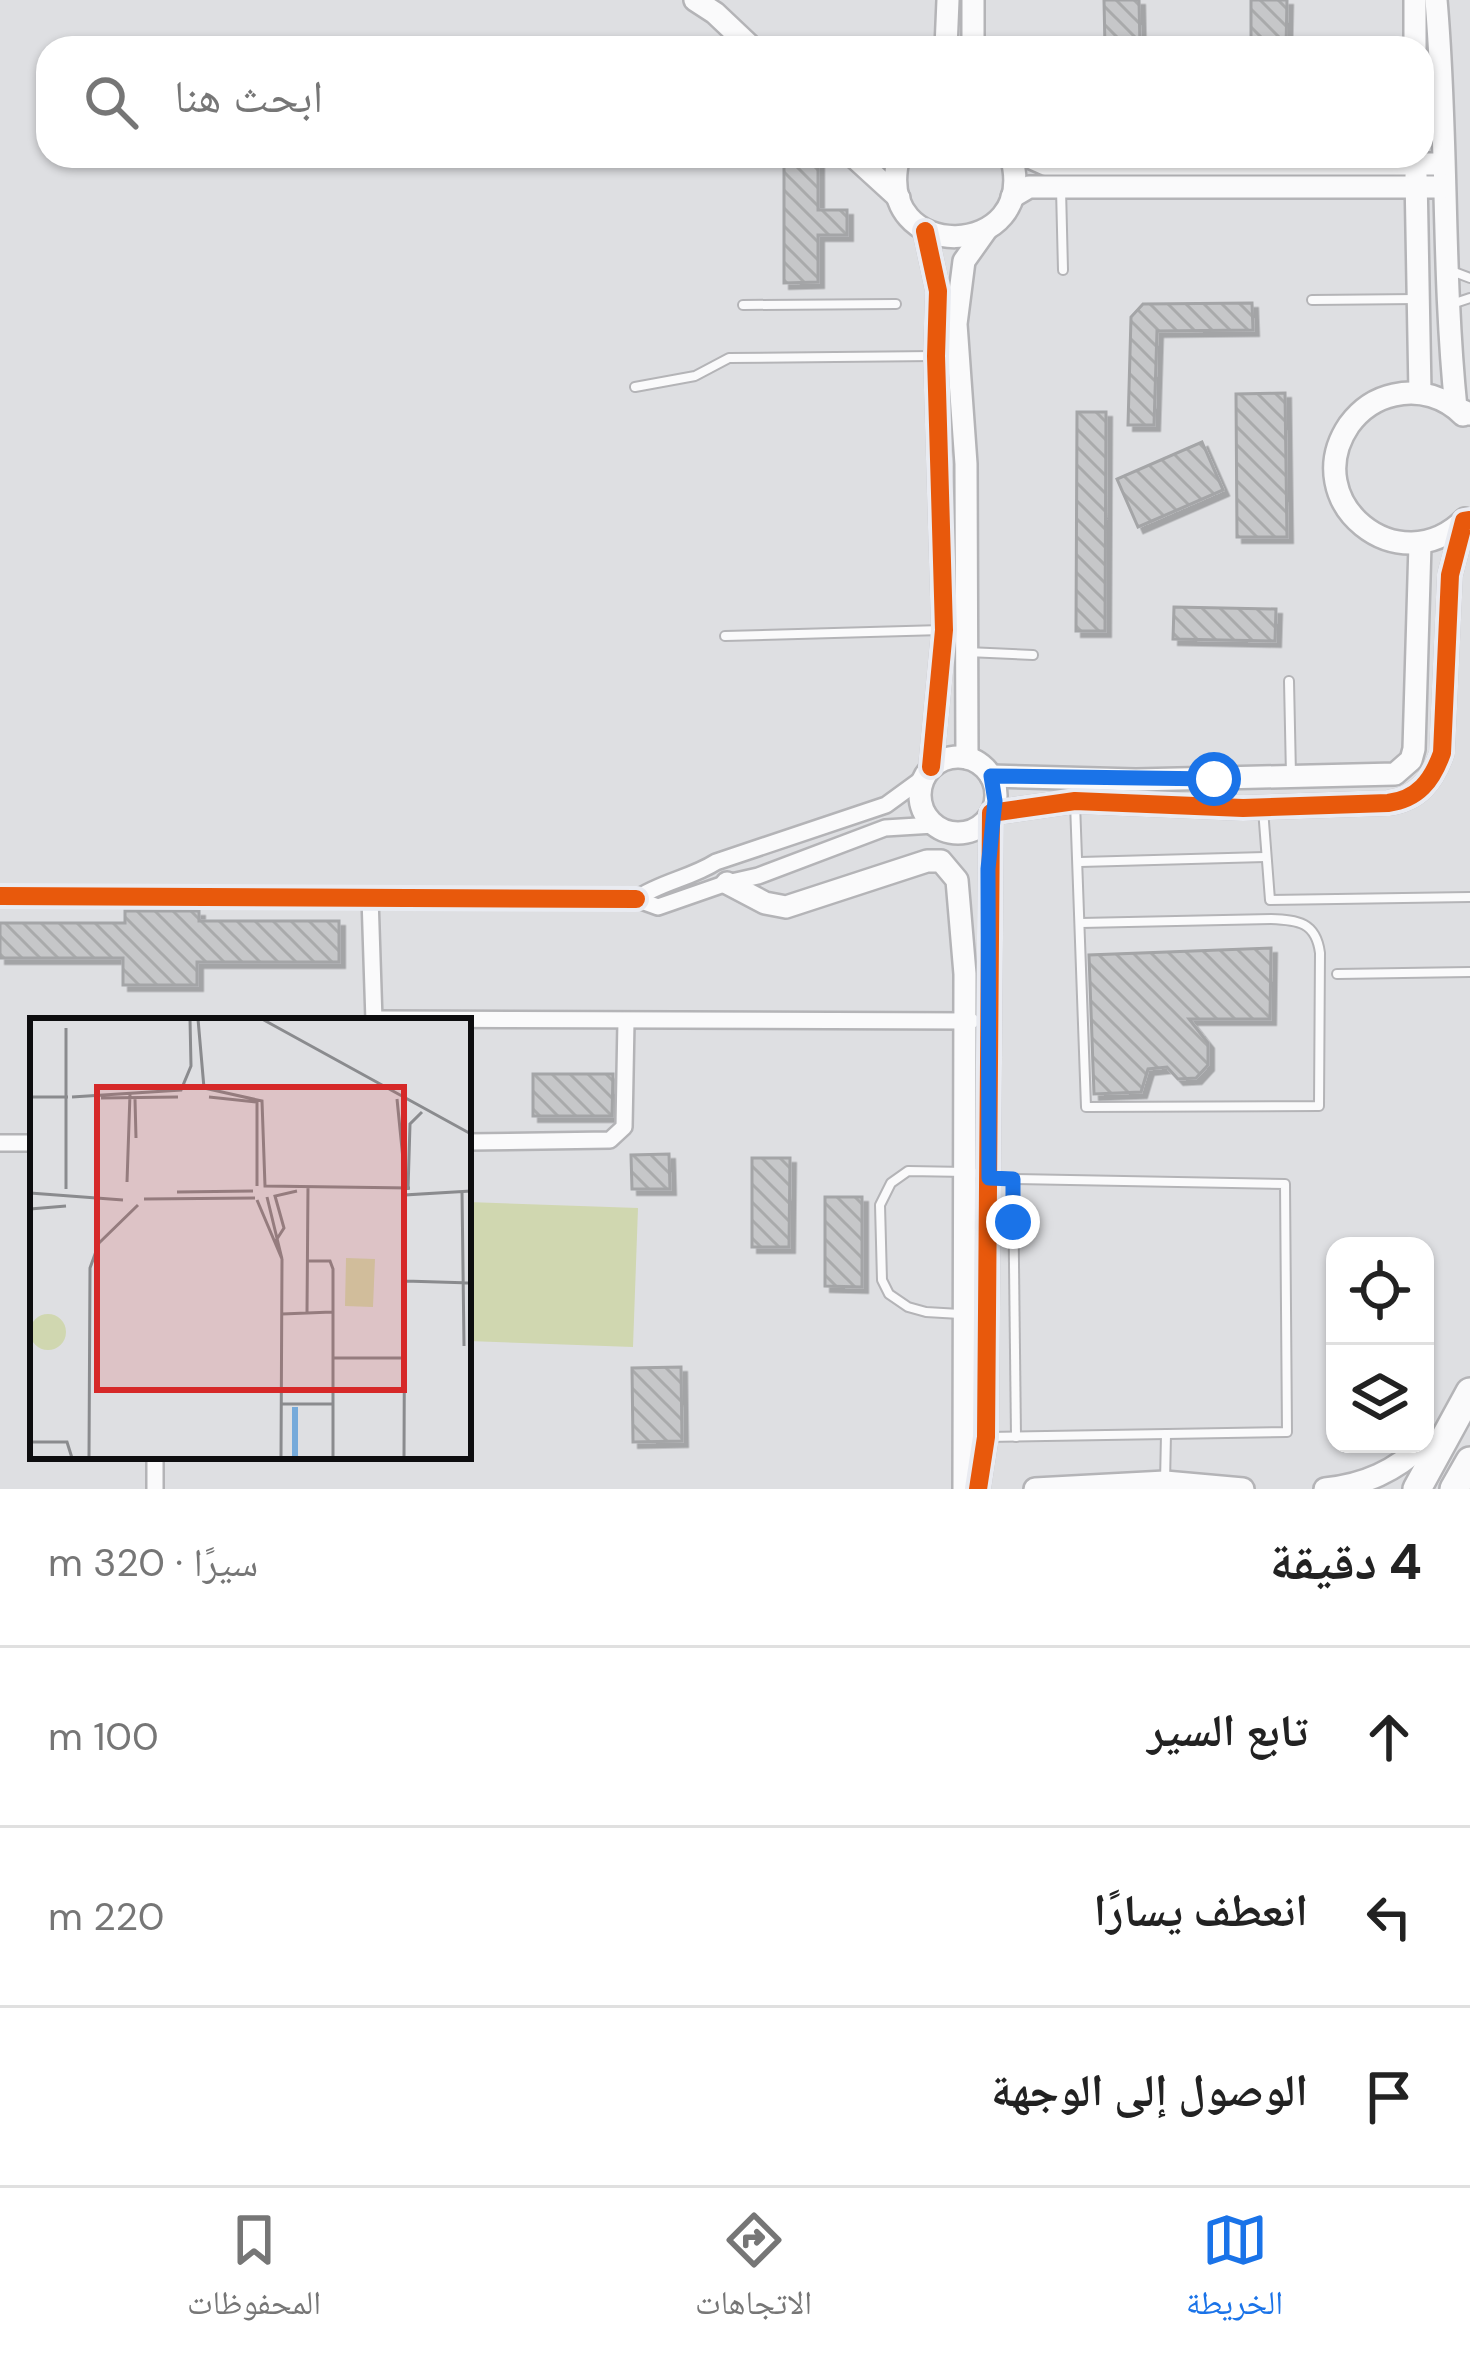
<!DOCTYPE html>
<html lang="ar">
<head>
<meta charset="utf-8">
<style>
  body { margin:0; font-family:"DM Sans","Noto Naskh Arabic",sans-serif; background:#f2f2f2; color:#222; direction:rtl }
  .controls { position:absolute; right:36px; bottom:36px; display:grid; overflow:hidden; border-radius:24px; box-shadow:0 3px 9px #0004 }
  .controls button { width:108px; height:108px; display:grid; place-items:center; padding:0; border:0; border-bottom:3px solid #e0e0e0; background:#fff; color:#222; font:60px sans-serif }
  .stop { position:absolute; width:36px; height:36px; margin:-27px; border:9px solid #1a73e8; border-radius:50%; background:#fff }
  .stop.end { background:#1a73e8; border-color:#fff; box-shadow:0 3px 12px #0008 }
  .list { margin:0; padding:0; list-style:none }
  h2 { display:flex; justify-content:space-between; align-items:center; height:156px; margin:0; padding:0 48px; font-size:51px }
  h2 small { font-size:39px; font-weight:400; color:#767676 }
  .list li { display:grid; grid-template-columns:78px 1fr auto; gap:36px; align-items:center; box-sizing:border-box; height:180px; padding:0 48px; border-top:3px solid #e0e0e0 }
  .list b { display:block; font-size:45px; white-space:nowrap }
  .list em { font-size:39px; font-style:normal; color:#767676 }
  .icon { flex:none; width:66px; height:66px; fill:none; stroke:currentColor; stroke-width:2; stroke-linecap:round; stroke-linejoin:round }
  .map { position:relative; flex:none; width:1470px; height:1489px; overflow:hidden; direction:ltr }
  .search { position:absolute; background:#fff; box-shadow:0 3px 9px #0004; left:36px; right:36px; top:36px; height:132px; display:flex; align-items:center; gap:30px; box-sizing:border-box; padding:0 42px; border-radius:36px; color:#767676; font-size:45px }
  .sheet { height:696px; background:#fff }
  nav { display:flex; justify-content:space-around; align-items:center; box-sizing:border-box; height:168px; border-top:3px solid #e0e0e0; background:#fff; font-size:33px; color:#767676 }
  nav a { display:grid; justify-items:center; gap:6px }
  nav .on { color:#1a73e8 }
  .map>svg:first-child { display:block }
  .pitch { fill:#d0d7b0 }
  .building { fill:url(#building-back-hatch); stroke:#a4a5a7; stroke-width:3; filter:url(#shadow) }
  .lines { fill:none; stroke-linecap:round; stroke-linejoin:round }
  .lane-casing { stroke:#b4b4b7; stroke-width:12 }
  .street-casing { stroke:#b4b4b7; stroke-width:20 }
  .secondary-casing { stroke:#b4b4b7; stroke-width:26 }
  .highway-casing { stroke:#b4b4b7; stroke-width:32 }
  .lane { stroke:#fafafb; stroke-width:8 }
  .street { stroke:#fafafb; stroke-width:15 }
  .secondary { stroke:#fafafb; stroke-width:21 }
  .highway { stroke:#fafafb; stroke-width:27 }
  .cycleway-casing { stroke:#e9ebf1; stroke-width:26 }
  .cycleway { stroke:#e8590c; stroke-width:18 }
  .route { stroke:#1a73e8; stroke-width:15 }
  .inset-river { fill:none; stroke:#76aada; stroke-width:6 }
  .inset-road { fill:none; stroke:#8a8b8e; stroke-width:3 }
  .view { fill:#d62828; fill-opacity:0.15; stroke:#d62828; stroke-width:6 }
  .inset-edge { fill:none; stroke:#0d0d0f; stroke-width:6 }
</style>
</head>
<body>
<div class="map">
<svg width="1470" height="1489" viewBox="0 0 1470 1489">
  <defs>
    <pattern id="building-back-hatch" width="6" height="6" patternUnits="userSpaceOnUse" patternTransform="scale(3)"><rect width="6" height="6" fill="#c6c7c9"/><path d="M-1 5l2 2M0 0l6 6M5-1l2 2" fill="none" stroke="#a9aaab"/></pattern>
    <filter id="shadow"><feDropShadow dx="5.5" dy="5.5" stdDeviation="0" flood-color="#0004"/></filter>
  </defs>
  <rect width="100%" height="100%" fill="#dedfe2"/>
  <path class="pitch" d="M468 1202 638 1208 633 1347 468 1341Z"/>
  <g class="building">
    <path d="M1104 0H1139L1140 48H1105Z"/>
    <path d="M1251 0H1287L1286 48H1251Z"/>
    <path d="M784 158H818V210H847V235H818V282L784 283Z"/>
    <path d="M1252 303 1253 330 1157 331 1154 425H1128L1131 317 1143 304Z"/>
    <path d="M1285 393 1287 537H1237L1236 394Z"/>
    <path d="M1077 412H1106L1105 631H1076Z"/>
    <path d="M1202 442 1223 490 1138 527 1117 479Z"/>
    <path d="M1174 607 1276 609 1275 641 1173 639Z"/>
    <path d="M125 911H199V921H339V962H197V985H123V958H0V923H125Z"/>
    <path d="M1271 948 1270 1019H1189L1208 1043V1065L1196 1078 1178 1079 1167 1067 1148 1069 1141 1092 1094 1094 1089 955Z"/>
    <path d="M533 1074H613L612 1116H533Z"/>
    <path d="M669 1154 670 1189H632L631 1155Z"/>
    <path d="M752 1158H790L789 1247H752Z"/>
    <path d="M825 1197H862V1287L825 1286Z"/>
    <path d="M681 1367 682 1441 633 1442 632 1368Z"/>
  </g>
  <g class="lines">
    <defs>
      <g id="lane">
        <path d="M1061 189 1063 270"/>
        <path d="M1449 270 1470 278"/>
        <path d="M1312 300 1417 299"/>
        <path d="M743 305 896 304"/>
        <path d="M1449 305 1470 298"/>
        <path d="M635 387 695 376 729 358 934 356"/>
        <path d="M725 636 942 630"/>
        <path d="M967 652 1033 655"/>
        <path d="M1289 681 1291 775"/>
        <path d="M1075 803 1086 1107 1319 1106 1320 953C1316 922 1298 920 1271 919L1081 923"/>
        <path d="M1263 809 1270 900 1470 897"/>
        <path d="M1080 862 1265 857"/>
        <path d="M1337 974 1470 972"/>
        <path d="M1013 1179 1016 1437"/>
        <path d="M960 1314 926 1312 908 1307 889 1294 882 1280 880 1205 891 1183 908 1171 967 1172 1013 1179 1285 1184 1287 1432 987 1437"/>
        <path d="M1165 1482 1166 1434"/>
      </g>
      <g id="street">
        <path d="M923 778 886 805 716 862C691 878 661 882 636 899L658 907 727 883 758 876 885 828 934 825"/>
        <path d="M0 896 636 899"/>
        <path d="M370 897 374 1021"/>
        <path d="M374 1019 971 1021"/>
        <path d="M468 1142 610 1140 624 1127 626 1021"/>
        <path d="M0 1143H33"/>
        <path d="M155 1456V1489"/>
      </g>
      <g id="secondary">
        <path d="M695 0 715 13 752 48"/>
        <path d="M1415 0V48"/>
        <path d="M1436 0C1448 136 1442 272 1456 408L1470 414"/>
        <path d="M946 48 948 0"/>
        <path d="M973 48V0"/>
        <path d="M853 156 899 198"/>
        <path d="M899 156C870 266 1042 261 1011 156"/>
        <path d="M1027 156 1045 164H1443"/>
        <path d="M1416 175 1420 393"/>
        <path d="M1012 197 1029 187H1443"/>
        <path d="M925 231 938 291 936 356 944 630 931 767"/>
        <path d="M1463 415C1445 397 1420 389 1394 395 1375 399 1360 410 1349 425 1297 502 1399 585 1465 519"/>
        <circle cx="958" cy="795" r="38"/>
        <path d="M967 758 966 464 956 324 964 261 986 230"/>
        <path d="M991 776 1136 780 1395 774 1411 760 1414 749 1420 544"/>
        <path d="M727 883 765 903 786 907 927 861H941L957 880 965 974 964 1489"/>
        <path d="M978 1489 986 1437 991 813 1075 801 1243 808 1388 803C1418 799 1432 781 1442 753L1450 575 1464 521 1470 520"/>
        <path d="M1035 1489 1165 1482 1243 1489"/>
        <path d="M1325 1489C1365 1485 1395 1471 1424 1444"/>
      </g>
      <g id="highway">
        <path d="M1417 1489 1470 1392"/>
        <path d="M1454 1489 1470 1461"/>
      </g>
    </defs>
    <use href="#lane" class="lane-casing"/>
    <use href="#street" class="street-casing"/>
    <use href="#secondary" class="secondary-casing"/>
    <use href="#highway" class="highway-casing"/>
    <use href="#lane" class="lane"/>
    <use href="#street" class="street"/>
    <use href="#secondary" class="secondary"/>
    <use href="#highway" class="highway"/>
    <defs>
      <g id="cycleway">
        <path d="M925 231 938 291 936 356 944 630 931 767"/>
        <path d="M0 896 636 899"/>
        <path d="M978 1489 986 1437 991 813 1075 801 1243 808 1388 803C1418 799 1432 781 1442 753L1450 575 1464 521 1470 520"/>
      </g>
    </defs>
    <use href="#cycleway" class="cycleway-casing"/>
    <use href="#cycleway" class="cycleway"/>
  </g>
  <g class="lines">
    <path class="route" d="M1013 1222V1179L989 1178 988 869 995 801 991 776 1214 779"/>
  </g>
  <g transform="translate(30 1018)">
    <rect width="441" height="441" fill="#dedfe2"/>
    <path d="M316 240 345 241 343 289 315 288ZM0 314a18 18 0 1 1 36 0a18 18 0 1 1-36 0Z" fill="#d0d7b0"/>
    <path class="inset-river" d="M265 389V440"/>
    <path class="inset-road" d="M168 1 174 70 232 83 235 168 380 170M232 1 441 116M36 10V171M0 79H38M42 79 151 72 161 48 160 1M179 79 227 84V168M71 80 148 79M105 81 106 120M367 81 376 171M97 164 100 76M378 172 380 106 392 94M432 173 434 328M147 174 223 173M0 175 93 182M114 181 225 180M227 182 252 241 237 179M0 191 36 188M245 224 254 210 245 178 267 173M278 243H300L303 251V440M375 263 441 265M277 295 278 168M252 296 302 294M303 340H375M252 386H303M0 424H37L42 440M59 440 60 250 69 225 108 187M251 440 252 241M374 440 375 177 441 173"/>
    <path class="view" d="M67 69H374V372H67Z"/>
    <rect width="441" height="441" class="inset-edge"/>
  </g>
</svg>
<div class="controls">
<button><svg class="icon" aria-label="locate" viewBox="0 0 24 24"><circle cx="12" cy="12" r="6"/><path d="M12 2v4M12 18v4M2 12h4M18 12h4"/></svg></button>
<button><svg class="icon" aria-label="layers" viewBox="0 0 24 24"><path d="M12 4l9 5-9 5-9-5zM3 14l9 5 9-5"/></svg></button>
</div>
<div class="stop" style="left:1214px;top:779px"></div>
<div class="stop end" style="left:1013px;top:1222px"></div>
<div class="search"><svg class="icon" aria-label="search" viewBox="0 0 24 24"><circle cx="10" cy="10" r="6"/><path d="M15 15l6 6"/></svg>ابحث هنا</div>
</div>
<section class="sheet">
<h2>4 دقيقة<small>سيرًا · 320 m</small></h2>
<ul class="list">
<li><svg class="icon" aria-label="ahead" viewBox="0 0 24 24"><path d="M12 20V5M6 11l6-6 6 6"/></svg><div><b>تابع السير</b></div><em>100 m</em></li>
<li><svg class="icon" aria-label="left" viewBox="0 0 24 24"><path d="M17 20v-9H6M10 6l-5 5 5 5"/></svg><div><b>انعطف يسارًا</b></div><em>220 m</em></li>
<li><svg class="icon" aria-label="arrive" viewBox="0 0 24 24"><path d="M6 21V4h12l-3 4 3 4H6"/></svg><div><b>الوصول إلى الوجهة</b></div></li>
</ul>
</section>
<nav>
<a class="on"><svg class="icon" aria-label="map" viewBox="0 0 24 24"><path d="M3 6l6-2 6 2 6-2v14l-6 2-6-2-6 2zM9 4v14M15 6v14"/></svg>الخريطة</a>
<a><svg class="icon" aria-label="directions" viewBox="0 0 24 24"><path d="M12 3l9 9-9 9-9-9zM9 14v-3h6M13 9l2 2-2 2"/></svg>الاتجاهات</a>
<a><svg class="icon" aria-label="saved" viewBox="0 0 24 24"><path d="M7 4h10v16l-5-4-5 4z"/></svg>المحفوظات</a>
</nav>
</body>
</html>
